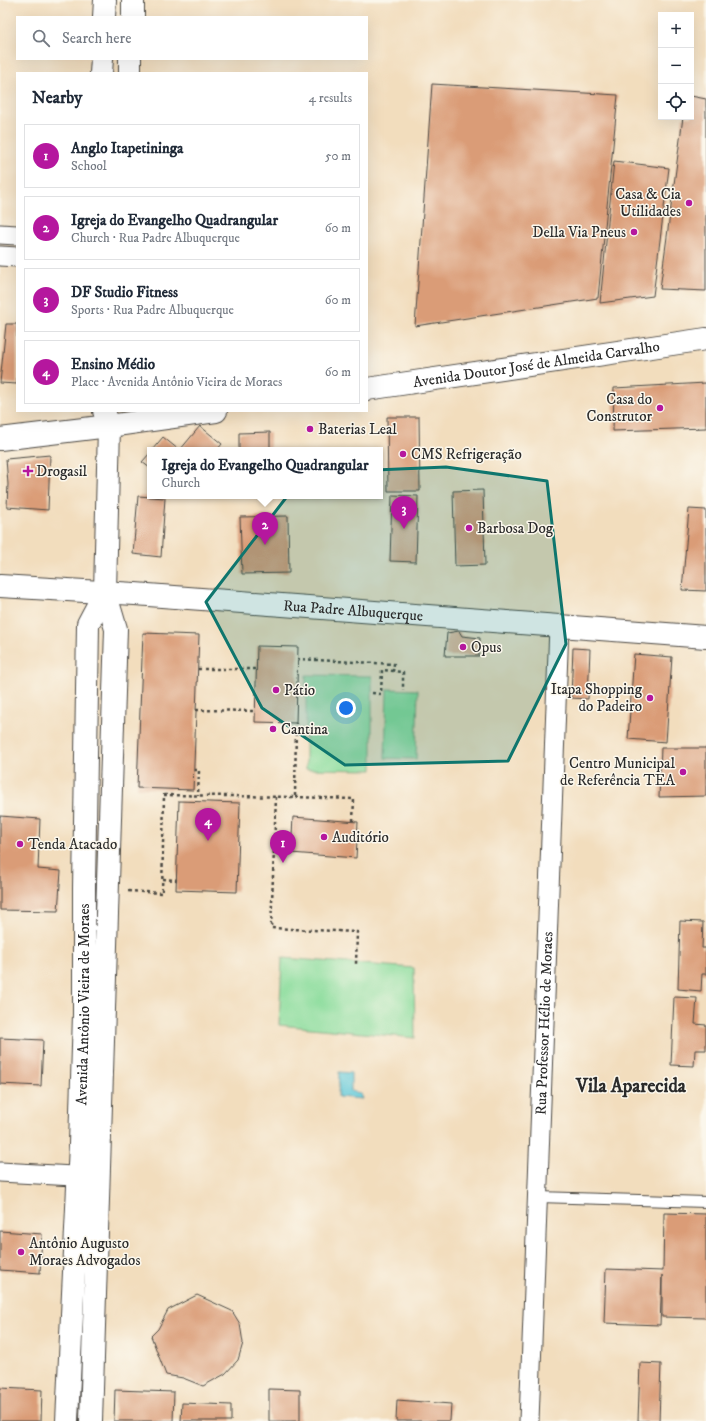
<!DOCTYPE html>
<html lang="en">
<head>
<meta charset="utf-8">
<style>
  body { margin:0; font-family:"IM FELL DW Pica",serif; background:#f6f6f7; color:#1f2937 }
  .controls { position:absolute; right:12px; top:12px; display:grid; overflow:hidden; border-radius:0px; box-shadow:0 4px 16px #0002 }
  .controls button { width:36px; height:36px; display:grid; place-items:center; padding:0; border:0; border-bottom:1px solid #e0e1e3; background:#fff; color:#1f2937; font:20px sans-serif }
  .you { position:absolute; left:346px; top:708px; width:14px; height:14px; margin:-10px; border:3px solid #fff; border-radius:50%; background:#1a73e8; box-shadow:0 0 0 6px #1a73e833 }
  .badge { display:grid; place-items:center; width:26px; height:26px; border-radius:50%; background:#b5179e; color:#fff; font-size:13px; font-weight:700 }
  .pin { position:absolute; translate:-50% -33px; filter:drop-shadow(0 1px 2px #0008) }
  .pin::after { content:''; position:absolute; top:21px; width:14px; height:12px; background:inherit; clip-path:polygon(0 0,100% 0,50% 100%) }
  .popup { position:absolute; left:147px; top:447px; width:236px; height:52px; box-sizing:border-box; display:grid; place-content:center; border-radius:0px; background:#fff; filter:drop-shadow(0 1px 3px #0005); font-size:13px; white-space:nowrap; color:#747a83 }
  .popup b { font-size:15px; color:#1f2937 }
  .popup::after { content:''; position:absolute; left:50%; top:100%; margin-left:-8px; border:8px solid transparent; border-top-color:#fff }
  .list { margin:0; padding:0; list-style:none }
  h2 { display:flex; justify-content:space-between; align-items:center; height:52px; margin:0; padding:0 16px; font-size:17px }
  h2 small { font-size:13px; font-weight:400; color:#747a83 }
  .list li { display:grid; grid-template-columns:26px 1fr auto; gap:12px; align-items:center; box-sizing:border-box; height:64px; margin:0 8px 8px; padding:0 8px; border:1px solid #e0e1e3; border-radius:0px }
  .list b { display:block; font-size:15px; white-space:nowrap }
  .list p { margin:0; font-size:13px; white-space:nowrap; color:#747a83 }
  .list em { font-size:13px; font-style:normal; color:#747a83 }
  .icon { flex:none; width:22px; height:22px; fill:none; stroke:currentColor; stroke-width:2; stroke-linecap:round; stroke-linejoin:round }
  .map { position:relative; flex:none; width:706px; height:1421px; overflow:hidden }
  .search { position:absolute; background:#fff; box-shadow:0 4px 16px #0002; left:16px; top:16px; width:352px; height:44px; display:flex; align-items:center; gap:10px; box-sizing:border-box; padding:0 14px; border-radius:0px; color:#747a83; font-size:15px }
  .panel { position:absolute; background:#fff; box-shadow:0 4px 16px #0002; left:16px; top:72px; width:352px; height:340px; border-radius:0px }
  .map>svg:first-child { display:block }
  .green { fill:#8cdd9d; stroke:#5c8464 }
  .water { fill:#5ec8d8; stroke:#447a82 }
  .building { fill:#da9c77 }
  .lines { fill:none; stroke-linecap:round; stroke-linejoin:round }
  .lane-casing { stroke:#494641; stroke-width:12 }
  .street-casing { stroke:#494641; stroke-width:21 }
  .secondary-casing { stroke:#494641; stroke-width:24 }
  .primary-casing { stroke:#494641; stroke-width:24 }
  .path { stroke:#494641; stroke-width:2.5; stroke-dasharray:3 3; stroke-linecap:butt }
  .lane { stroke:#fff; stroke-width:10 }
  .street { stroke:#fff; stroke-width:19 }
  .secondary { stroke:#fff; stroke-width:22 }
  .primary { stroke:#fff; stroke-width:22 }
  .marked { fill:#0f766e; fill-opacity:0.2; stroke:#0f766e; stroke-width:3; stroke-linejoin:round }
  .poi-dot { fill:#b5179e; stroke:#fbf7ec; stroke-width:1.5 }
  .labels { text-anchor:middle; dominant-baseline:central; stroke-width:3; stroke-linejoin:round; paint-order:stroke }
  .poi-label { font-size:15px; fill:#2b2b2b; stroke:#fbf7ec; text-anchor:start }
  .street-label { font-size:15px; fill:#2b2b2b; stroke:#fbf7ec }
  .district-label { font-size:19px; font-weight:bold; fill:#2b2b2b; stroke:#fbf7ec }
</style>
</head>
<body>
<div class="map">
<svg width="706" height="1421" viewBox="0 0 706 1421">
  <rect width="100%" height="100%" fill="#fbf7ec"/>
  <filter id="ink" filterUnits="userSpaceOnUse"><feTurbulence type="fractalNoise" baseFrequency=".025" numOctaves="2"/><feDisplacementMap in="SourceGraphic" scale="8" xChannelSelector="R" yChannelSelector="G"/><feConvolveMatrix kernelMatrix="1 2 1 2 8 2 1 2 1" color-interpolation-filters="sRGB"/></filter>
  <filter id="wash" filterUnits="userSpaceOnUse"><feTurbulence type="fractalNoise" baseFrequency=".012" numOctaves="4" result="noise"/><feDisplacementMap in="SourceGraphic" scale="16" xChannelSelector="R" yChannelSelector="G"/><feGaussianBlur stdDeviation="0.9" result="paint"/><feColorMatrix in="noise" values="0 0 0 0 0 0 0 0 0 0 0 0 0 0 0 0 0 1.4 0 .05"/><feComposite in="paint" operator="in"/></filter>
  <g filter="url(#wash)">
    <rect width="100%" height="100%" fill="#f2ddbd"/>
    <g class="green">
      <path d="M306 675 372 676V770L306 769Z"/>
      <path d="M387 689 418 690 416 759 385 758Z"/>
      <path d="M282 958 414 968 415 1038 279 1025Z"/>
    </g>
    <path class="water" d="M339 1072 351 1073V1091L360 1093 362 1099 338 1097Z"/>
    <g id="blocks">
      <g class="building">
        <path d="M432 84 618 95 598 298 415 326Z"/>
        <path d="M691 96 706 99V291L660 289 683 117H691Z"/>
        <path d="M614 161 669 168 653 296 600 303Z"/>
        <path d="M6 324H17V384L0 383Z"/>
        <path d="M706 383V428L613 431 614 388Z"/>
        <path d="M387 417H419L420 491H388Z"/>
        <path d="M200 426 222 444 217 450H180Z"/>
        <path d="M270 432V450H239V433Z"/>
        <path d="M163 437 179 450H152Z"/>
        <path d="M150 453V468L142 462Z"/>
        <path d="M50 455 48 510 7 507 8 484 6 459Z"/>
        <path d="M483 490 485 565 455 566 453 491Z"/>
        <path d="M392 495 418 496 416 562 390 561Z"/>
        <path d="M138 496 165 498 161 557 133 554Z"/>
        <path d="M689 509 706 510V591L682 590Z"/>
        <path d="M288 516 289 573 242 574 240 517Z"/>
        <path d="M459 631 462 636 480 638 479 656H445L447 633Z"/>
        <path d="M143 633 199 635 193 790 137 788Z"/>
        <path d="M257 646 298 647 296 723 255 722Z"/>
        <path d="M573 648 590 649 588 699 571 698Z"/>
        <path d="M634 654 672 657 666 742 628 739Z"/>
        <path d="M661 748H706V796L659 797Z"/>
        <path d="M179 801 240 803 237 892 176 890Z"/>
        <path d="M0 816 40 819 38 869 61 871 58 911 0 910Z"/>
        <path d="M293 817 358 822 356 858 291 853Z"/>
        <path d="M680 921 703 922 702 948H706V974H702L701 991 678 989Z"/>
        <path d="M674 997 697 998 695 1024 706 1025V1050H695L694 1066 671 1065Z"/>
        <path d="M0 1038 43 1040 41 1086 0 1084Z"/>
        <path d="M664 1213 706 1214V1318L662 1317V1275L660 1325 604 1323 606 1269 663 1271Z"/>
        <path d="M0 1231 42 1234 40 1273 0 1270Z"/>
        <path d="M197 1295 232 1311 240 1324 243 1343 238 1360 225 1374 203 1386 183 1378 166 1375 151 1336 158 1329 168 1310Z"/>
        <path d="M640 1363 661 1364 659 1421H638Z"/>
        <path d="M0 1388 42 1390 41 1421H0Z"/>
        <path d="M269 1389 300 1390V1421H269Z"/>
        <path d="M115 1390 174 1392 173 1421H114Z"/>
        <path d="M397 1400 451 1404 450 1421H396Z"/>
        <path d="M182 1403 231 1405V1421H181Z"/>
      </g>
    </g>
  </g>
  <g filter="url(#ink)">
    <use href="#blocks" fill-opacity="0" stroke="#494641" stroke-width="1"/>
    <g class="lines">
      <defs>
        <path id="lane" d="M538 1197 706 1202"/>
        <g id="street">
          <path d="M0 234 17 235"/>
          <path d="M0 256 17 257"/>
          <path d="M0 1172 92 1177"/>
          <path id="s1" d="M529 1421 559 626"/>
        </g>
        <g id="secondary">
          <path d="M104 17 105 0"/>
          <path d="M133 17V0"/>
          <path d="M101 73 102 59"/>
          <path d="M130 73V59"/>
          <path d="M104 411 109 426"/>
        </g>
        <g id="primary">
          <path id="s2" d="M367 389 706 339"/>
          <path d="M0 439 109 426 216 411"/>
          <path id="s3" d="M0 586 135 594 706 637"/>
          <path id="s4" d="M67 1421 80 1144 84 1014V889L88 624 105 592"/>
          <path d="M91 1421 116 629 105 592 109 426"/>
        </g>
      </defs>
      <use href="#lane" class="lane-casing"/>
      <use href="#street" class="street-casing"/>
      <use href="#secondary" class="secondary-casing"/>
      <use href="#primary" class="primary-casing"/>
      <g class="path">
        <path d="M297 659 394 664 393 671"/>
        <path d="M198 669H256"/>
        <path d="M372 693 381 694 382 670 403 672V690"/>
        <path d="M196 710 256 711"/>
        <path d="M194 770H199L198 796"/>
        <path d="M276 797 271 928 357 932 356 964"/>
        <path d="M295 797 354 799 353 821"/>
        <path d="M163 879 177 880"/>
        <path d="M128 891 162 893 164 795 295 797 296 723"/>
      </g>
      <use href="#lane" class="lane"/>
      <use href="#street" class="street"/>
      <use href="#secondary" class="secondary"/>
      <use href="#primary" class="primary"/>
    </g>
  </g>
  <path class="marked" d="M446 467 547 481 566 644 508 761 345 765 262 708 206 602 305 473Z"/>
  <g class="poi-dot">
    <circle cx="689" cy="203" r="4"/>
    <circle cx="634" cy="232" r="4"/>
    <circle cx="660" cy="408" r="4"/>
    <circle cx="310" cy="429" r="4"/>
    <circle cx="403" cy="454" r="4"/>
    <path d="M26 465h4v4h4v4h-4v4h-4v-4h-4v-4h4z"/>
    <circle cx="469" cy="528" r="4"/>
    <circle cx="463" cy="647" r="4"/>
    <circle cx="276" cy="690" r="4"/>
    <circle cx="650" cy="698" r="4"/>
    <circle cx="273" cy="729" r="4"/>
    <circle cx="683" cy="772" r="4"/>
    <circle cx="324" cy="837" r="4"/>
    <circle cx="20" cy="844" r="4"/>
    <circle cx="21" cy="1252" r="4"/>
  </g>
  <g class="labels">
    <g class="poi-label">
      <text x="681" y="194" text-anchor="end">Casa &amp; Cia<tspan x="681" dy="17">Utilidades</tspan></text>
      <text x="626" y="232" text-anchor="end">Della Via Pneus</text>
      <text x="652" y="399" text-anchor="end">Casa do<tspan x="652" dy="17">Construtor</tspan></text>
      <text x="318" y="429">Baterias Leal</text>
      <text x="411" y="454">CMS Refrigeração</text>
      <text x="36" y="471">Drogasil</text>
      <text x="477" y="528">Barbosa Dog</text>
      <text x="471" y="647">Opus</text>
      <text x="642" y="689" text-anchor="end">Itapa Shopping<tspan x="642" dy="17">do Padeiro</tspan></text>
      <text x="284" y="690">Pátio</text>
      <text x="281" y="729">Cantina</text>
      <text x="675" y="763" text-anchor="end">Centro Municipal<tspan x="675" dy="17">de Referência TEA</tspan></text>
      <text x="332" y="837">Auditório</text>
      <text x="28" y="844">Tenda Atacado</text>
      <text x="29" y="1243">Antônio Augusto<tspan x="29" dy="17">Moraes Advogados</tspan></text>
    </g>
    <g class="street-label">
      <text stroke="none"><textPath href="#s2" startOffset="171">Avenida Doutor José de Almeida Carvalho</textPath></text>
      <text stroke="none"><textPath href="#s3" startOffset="354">Rua Padre Albuquerque</textPath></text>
      <text stroke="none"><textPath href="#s4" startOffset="417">Avenida Antônio Vieira de Moraes</textPath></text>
      <text stroke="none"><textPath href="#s1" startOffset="398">Rua Professor Hélio de Moraes</textPath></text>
    </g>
    <g class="district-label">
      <text x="631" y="1086">Vila Aparecida</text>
    </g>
  </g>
</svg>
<div class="controls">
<button>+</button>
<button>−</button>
<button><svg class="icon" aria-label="locate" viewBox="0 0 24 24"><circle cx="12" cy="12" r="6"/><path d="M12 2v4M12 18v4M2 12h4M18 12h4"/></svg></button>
</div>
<div class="you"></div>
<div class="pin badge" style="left:283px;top:863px">1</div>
<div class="pin badge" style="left:265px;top:545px">2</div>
<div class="popup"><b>Igreja do Evangelho Quadrangular</b>Church</div>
<div class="pin badge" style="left:404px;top:529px">3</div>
<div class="pin badge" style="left:208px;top:841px">4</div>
<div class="search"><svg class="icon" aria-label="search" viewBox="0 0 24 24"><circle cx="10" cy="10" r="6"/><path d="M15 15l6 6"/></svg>Search here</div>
<section class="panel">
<h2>Nearby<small>4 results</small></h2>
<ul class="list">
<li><span class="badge">1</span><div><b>Anglo Itapetininga</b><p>School</p></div><em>50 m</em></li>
<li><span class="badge">2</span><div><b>Igreja do Evangelho Quadrangular</b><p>Church · Rua Padre Albuquerque</p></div><em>60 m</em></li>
<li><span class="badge">3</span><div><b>DF Studio Fitness</b><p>Sports · Rua Padre Albuquerque</p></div><em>60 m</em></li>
<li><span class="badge">4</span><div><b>Ensino Médio</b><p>Place · Avenida Antônio Vieira de Moraes</p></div><em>60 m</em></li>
</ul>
</section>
</div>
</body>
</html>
